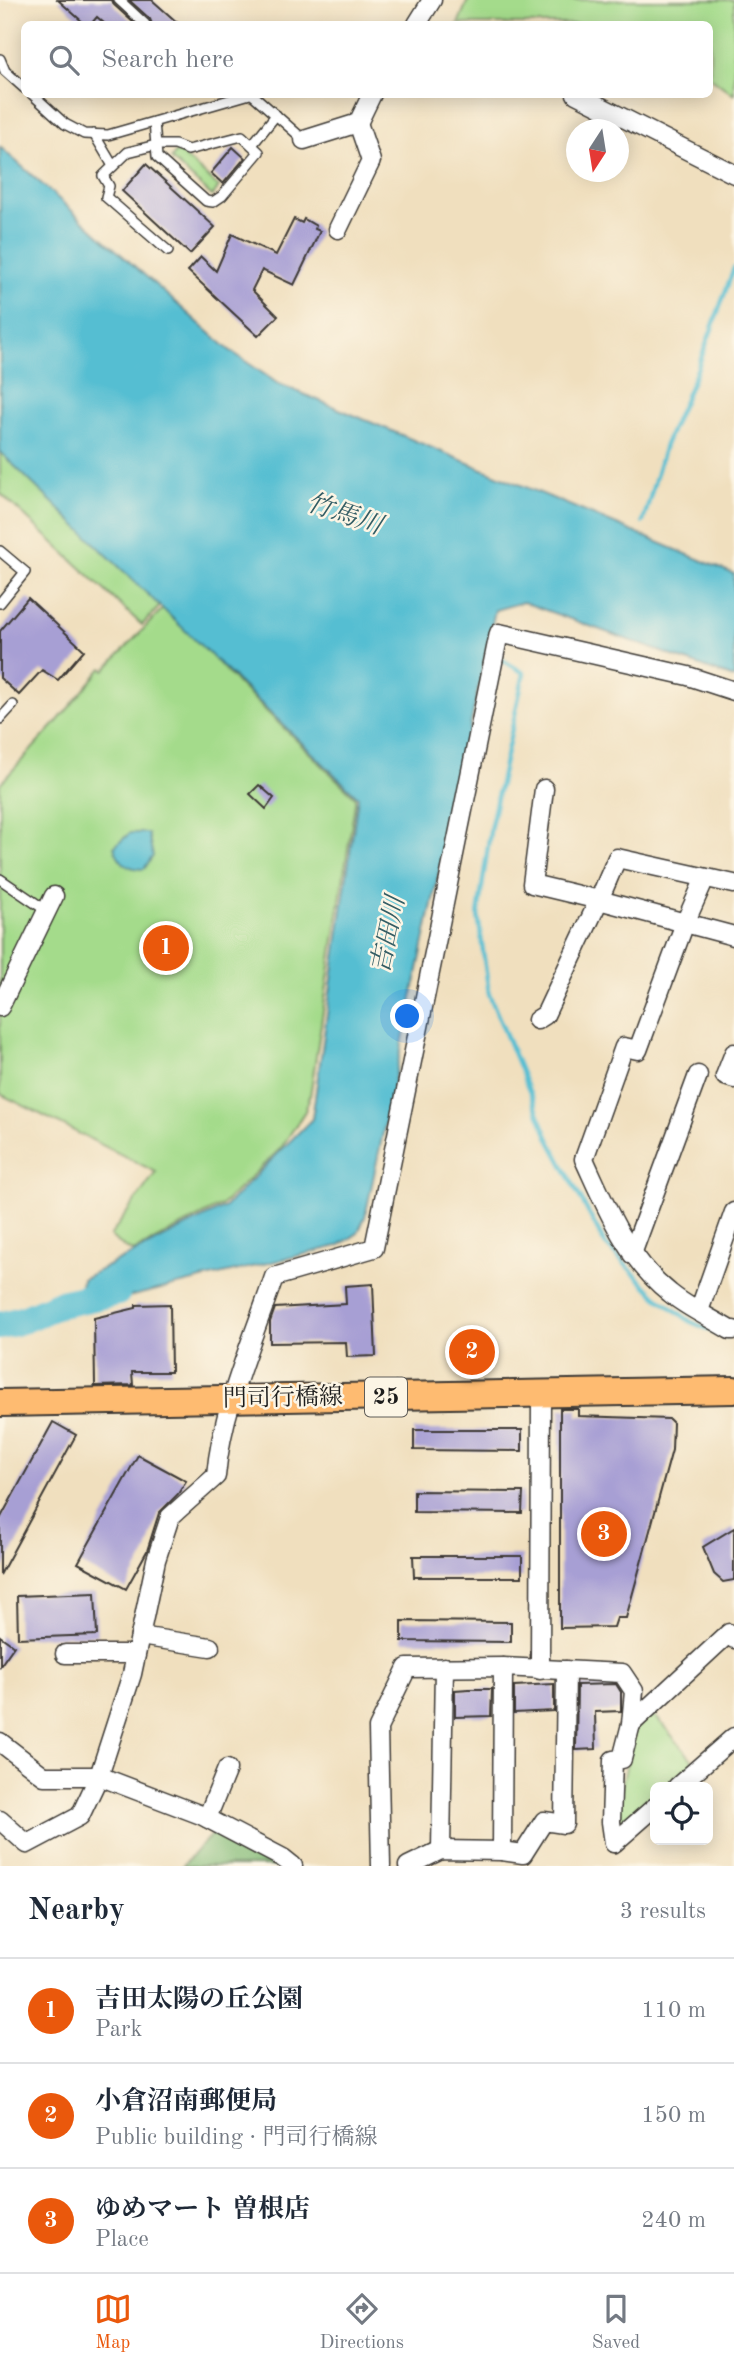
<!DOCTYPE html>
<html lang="en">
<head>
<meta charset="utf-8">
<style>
  body { margin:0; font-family:"Old Standard TT","Noto Serif JP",serif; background:#f6f6f7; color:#1f2937 }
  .controls { position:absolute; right:21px; bottom:21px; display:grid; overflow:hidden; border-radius:10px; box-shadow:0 4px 18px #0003 }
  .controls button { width:63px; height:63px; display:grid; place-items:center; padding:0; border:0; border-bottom:2px solid #e0e1e3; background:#fff; color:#1f2937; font:35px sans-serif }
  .compass { position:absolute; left:566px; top:119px; width:63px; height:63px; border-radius:50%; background:#fff; box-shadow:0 4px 18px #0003; rotate:192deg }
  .you { position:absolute; left:408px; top:1017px; width:24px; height:24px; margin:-18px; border:5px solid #fff; border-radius:50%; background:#1a73e8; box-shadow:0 0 0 10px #1a73e833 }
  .badge { display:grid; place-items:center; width:46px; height:46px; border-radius:50%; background:#ea580c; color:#fff; font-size:23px; font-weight:700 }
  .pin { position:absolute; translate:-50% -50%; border:4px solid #fff; box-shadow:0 2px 7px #0006 }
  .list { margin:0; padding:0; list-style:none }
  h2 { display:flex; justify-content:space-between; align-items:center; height:91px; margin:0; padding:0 28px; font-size:30px }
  h2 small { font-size:23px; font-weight:400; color:#747a83 }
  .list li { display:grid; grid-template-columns:46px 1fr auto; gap:21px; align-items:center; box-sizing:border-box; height:105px; padding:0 28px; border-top:2px solid #e0e1e3 }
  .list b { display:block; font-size:26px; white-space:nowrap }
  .list p { margin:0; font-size:23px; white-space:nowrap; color:#747a83 }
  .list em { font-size:23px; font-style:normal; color:#747a83 }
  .icon { flex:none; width:38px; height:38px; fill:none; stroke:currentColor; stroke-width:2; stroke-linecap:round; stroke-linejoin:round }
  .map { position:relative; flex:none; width:734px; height:1866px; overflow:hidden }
  .search { position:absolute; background:#fff; box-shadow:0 4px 18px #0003; left:21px; right:21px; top:21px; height:77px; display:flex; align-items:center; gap:18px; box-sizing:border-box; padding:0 24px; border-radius:10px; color:#747a83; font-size:26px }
  .sheet { height:406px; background:#fff }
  nav { display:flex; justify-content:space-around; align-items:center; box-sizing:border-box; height:98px; border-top:2px solid #e0e1e3; background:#fff; font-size:19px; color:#747a83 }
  nav a { display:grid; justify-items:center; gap:4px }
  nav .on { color:#ea580c }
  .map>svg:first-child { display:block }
  .green { fill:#a4db8b; stroke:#607c54; stroke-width:2 }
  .forest { fill:#83bb77; stroke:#506c4a; stroke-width:2 }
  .water { fill:#55bed2; stroke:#386d77; stroke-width:2 }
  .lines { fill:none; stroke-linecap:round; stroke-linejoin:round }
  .stream { stroke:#55bed2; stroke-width:4.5 }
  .river { stroke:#55bed2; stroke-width:28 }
  .building { fill:#a79fd4 }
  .service-casing { stroke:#3c3934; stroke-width:12 }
  .minor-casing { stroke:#3c3934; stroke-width:21 }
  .primary-casing { stroke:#3c3934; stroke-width:30 }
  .service { stroke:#fff; stroke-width:9 }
  .minor { stroke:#fff; stroke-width:18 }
  .primary { stroke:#febb71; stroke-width:26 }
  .labels { text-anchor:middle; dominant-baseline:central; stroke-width:5; stroke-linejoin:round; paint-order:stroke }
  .shield { fill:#fcf5e5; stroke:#5f5d58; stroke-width:2 }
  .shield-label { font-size:23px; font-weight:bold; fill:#1c1c1c }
  .street-label { font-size:24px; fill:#1c1c1c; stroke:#fcf5e5 }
  .water-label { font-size:26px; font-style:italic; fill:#335d65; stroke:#fcf5e5 }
</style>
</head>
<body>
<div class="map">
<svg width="734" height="1866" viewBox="0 0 734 1866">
  <rect width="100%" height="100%" fill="#fcf5e5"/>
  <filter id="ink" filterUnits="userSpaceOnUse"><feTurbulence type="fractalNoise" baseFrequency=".0143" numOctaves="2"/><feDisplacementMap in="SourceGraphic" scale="14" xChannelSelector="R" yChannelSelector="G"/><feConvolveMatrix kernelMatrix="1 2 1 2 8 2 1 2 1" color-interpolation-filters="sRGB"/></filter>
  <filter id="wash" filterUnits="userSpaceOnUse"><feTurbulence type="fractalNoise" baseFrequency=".00686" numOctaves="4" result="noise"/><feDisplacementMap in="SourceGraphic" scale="28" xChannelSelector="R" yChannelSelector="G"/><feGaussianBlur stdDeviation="1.57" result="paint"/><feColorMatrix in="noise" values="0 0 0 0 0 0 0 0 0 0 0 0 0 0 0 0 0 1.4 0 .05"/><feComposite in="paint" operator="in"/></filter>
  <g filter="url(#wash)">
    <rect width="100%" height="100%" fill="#f0dfbe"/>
    <g class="green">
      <path d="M468 0H734V95L710 77V24H458Z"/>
      <path d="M177 150 219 187 212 196 171 159Z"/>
      <path d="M0 452 163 603 142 625 0 493Z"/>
      <path d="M166 605 234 680 355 797V803L310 1096 305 1111 281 1148 222 1205 134 1251 127 1249 110 1236 156 1172 0 1094V784L56 723 102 668 105 670Z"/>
      <path d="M651 1711 695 1763 668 1787H655V1798L624 1826 617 1809 634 1729Z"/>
    </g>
    <path class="forest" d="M221 1824 273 1862 277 1866H182Z"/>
    <g class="water">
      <path d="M0 147 228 349 277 383 734 574V678L523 602 495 610 365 1217 358 1233 338 1246 79 1309 82 1279 225 1207 312 1119 358 797 0 452Z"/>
      <path d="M130 833H148L153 856 144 869C127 869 120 863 114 847Z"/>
    </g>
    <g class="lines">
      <g class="stream">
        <path d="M643 522 665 445 695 375 734 268"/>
        <path d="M499 658 524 673 491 825 478 915 489 994 549 1139 605 1244 656 1296 691 1322 726 1337"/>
      </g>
      <path class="river" d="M0 1326 25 1319 60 1304 117 1292"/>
    </g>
    <g id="blocks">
      <g class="building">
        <path d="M58 0H112L114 5 135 24H105L97 17 91 24H85Z"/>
        <path d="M129 0H152L179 24H152L150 19Z"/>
        <path d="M233 147 245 158 223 184 211 173Z"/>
        <path d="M146 164 215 227 190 254 122 191Z"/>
        <path d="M294 219 302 223 304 219 316 226 315 229 320 231 294 285 262 270 252 290 278 316 258 336 188 271 201 257 216 271 232 234 276 255Z"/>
        <path d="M28 598 84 650 58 680 42 670 19 695 0 678V631Z"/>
        <path d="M259 785 274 798 266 809 250 794Z"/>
        <path d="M373 1284 376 1356 347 1357 346 1342 270 1343V1322L275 1308 346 1304 345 1286Z"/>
        <path d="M170 1304 171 1372H132L133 1385 95 1386 94 1318 136 1308V1305Z"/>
        <path d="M560 1409H578V1416L669 1419 673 1423 672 1450 626 1618H617L614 1627 560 1628Z"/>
        <path d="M53 1422 76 1435 0 1575V1519Z"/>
        <path d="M414 1430H522V1451L414 1450Z"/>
        <path d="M138 1455 186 1481 178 1494 159 1513 147 1551 126 1589 78 1563Z"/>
        <path d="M414 1491 523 1492 522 1513 414 1512Z"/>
        <path d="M734 1528V1580L723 1582 714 1574 703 1547Z"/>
        <path d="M413 1556H522V1577H414Z"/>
        <path d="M95 1593 97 1635 18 1638 17 1596Z"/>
        <path d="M402 1621 511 1622V1642L402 1641Z"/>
        <path d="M0 1636 14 1646 0 1666Z"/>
        <path d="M554 1684V1711L514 1713V1686Z"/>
        <path d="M616 1684 621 1692V1711L595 1712 596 1749 576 1750 577 1685Z"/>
        <path d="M469 1689H492L491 1716 455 1717V1690Z"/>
      </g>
    </g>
  </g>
  <g filter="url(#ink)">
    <use href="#blocks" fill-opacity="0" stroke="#3c3934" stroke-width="2"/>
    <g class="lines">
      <defs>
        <g id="service">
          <path d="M119 0 145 24"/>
          <path d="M0 59 5 71 24 88"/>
          <path d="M32 94 65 124 84 134 108 135 250 94"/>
          <path d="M252 94 304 140"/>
          <path d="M154 122 157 157 206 201 213 202 222 196 259 152 242 136 188 150 175 145H156L128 152 103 176 109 186 106 197 168 251"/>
          <path d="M94 134 113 166"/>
          <path d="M252 145 276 115"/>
          <path d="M0 551 25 572 0 603"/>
          <path d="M0 719 13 705"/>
          <path d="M0 879 47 911"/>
        </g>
        <g id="minor">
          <path d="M417 24 432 0"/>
          <path d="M576 94 734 174"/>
          <path d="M304 140 358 123 372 94"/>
          <path d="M338 229 371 161 358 123"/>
          <path d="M705 878 685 923 638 1050 624 1047 584 1159C607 1209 626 1258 670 1293 688 1308 711 1318 730 1330H734"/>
          <path d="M734 884 617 858 599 900 734 936"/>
          <path d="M0 1007 54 896"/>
          <path d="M537 1020 545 1015 599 900 532 884 544 789"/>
          <path d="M734 1053 725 1076 734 1079"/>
          <path d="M632 1254 698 1075"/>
          <path d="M699 1311 734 1212"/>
          <path d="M140 1636 210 1647"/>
          <path d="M65 1654H136"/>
          <path d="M540 1670 541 1394"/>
          <path d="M631 1724 729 1633 734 1639"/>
          <path d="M0 1742 44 1776H99L201 1815 283 1858 293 1866"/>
          <path d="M677 1787 734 1737"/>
          <path d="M207 1818 227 1769"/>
          <path d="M0 1820 27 1844 80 1816 99 1776 132 1674 156 1560 170 1517 216 1476C222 1408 252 1342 274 1277L374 1248 499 633 688 676 734 691"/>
          <path d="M614 1843 655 1807"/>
          <path d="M441 1850 444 1667"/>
          <path d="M502 1851 523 1854 544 1821 564 1824 566 1670"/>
          <path d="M381 1866 378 1728 407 1668 503 1667 622 1673 634 1691 631 1724 622 1759 613 1760 611 1822 614 1843"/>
          <path d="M408 1866 441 1850 502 1851 503 1667"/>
        </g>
        <path id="primary" d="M0 1403 734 1390"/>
      </defs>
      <use href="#service" class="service-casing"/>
      <use href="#minor" class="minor-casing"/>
      <use href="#primary" class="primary-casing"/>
      <use href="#service" class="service"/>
      <use href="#minor" class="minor"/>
      <use href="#primary" class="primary"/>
    </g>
  </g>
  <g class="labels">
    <rect class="shield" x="365" y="1377.5" width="42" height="39" rx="5"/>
    <g class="shield-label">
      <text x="386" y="1397">25</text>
    </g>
    <g class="street-label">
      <text transform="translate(283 1399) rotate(-1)">門司行橋線</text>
    </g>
    <g class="water-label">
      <text transform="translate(344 515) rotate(19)">竹馬川</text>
      <text transform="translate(389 935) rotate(-78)">吉田川</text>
    </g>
  </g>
</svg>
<div class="controls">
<button><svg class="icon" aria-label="locate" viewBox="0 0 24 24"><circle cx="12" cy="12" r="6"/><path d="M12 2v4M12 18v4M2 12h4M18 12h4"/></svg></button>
</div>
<svg class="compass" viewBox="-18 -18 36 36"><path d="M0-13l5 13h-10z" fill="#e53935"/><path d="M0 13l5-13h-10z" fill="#747a83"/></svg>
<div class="you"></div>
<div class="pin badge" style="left:166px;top:948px">1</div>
<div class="pin badge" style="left:472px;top:1352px">2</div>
<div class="pin badge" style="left:604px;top:1534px">3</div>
<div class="search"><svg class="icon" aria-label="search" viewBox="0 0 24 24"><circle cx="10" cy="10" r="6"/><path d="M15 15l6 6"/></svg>Search here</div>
</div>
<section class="sheet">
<h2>Nearby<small>3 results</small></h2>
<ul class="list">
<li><span class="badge">1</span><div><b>吉田太陽の丘公園</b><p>Park</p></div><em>110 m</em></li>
<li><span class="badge">2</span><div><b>小倉沼南郵便局</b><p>Public building · 門司行橋線</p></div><em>150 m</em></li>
<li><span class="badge">3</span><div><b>ゆめマート 曽根店</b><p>Place</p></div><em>240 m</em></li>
</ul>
</section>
<nav>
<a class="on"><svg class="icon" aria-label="map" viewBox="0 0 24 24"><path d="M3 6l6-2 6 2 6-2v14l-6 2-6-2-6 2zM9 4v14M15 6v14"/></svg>Map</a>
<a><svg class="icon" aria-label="directions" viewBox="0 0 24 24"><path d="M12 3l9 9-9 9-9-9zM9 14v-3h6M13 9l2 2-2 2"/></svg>Directions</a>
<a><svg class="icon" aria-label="saved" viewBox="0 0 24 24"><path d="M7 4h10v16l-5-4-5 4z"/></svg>Saved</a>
</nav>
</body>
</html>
